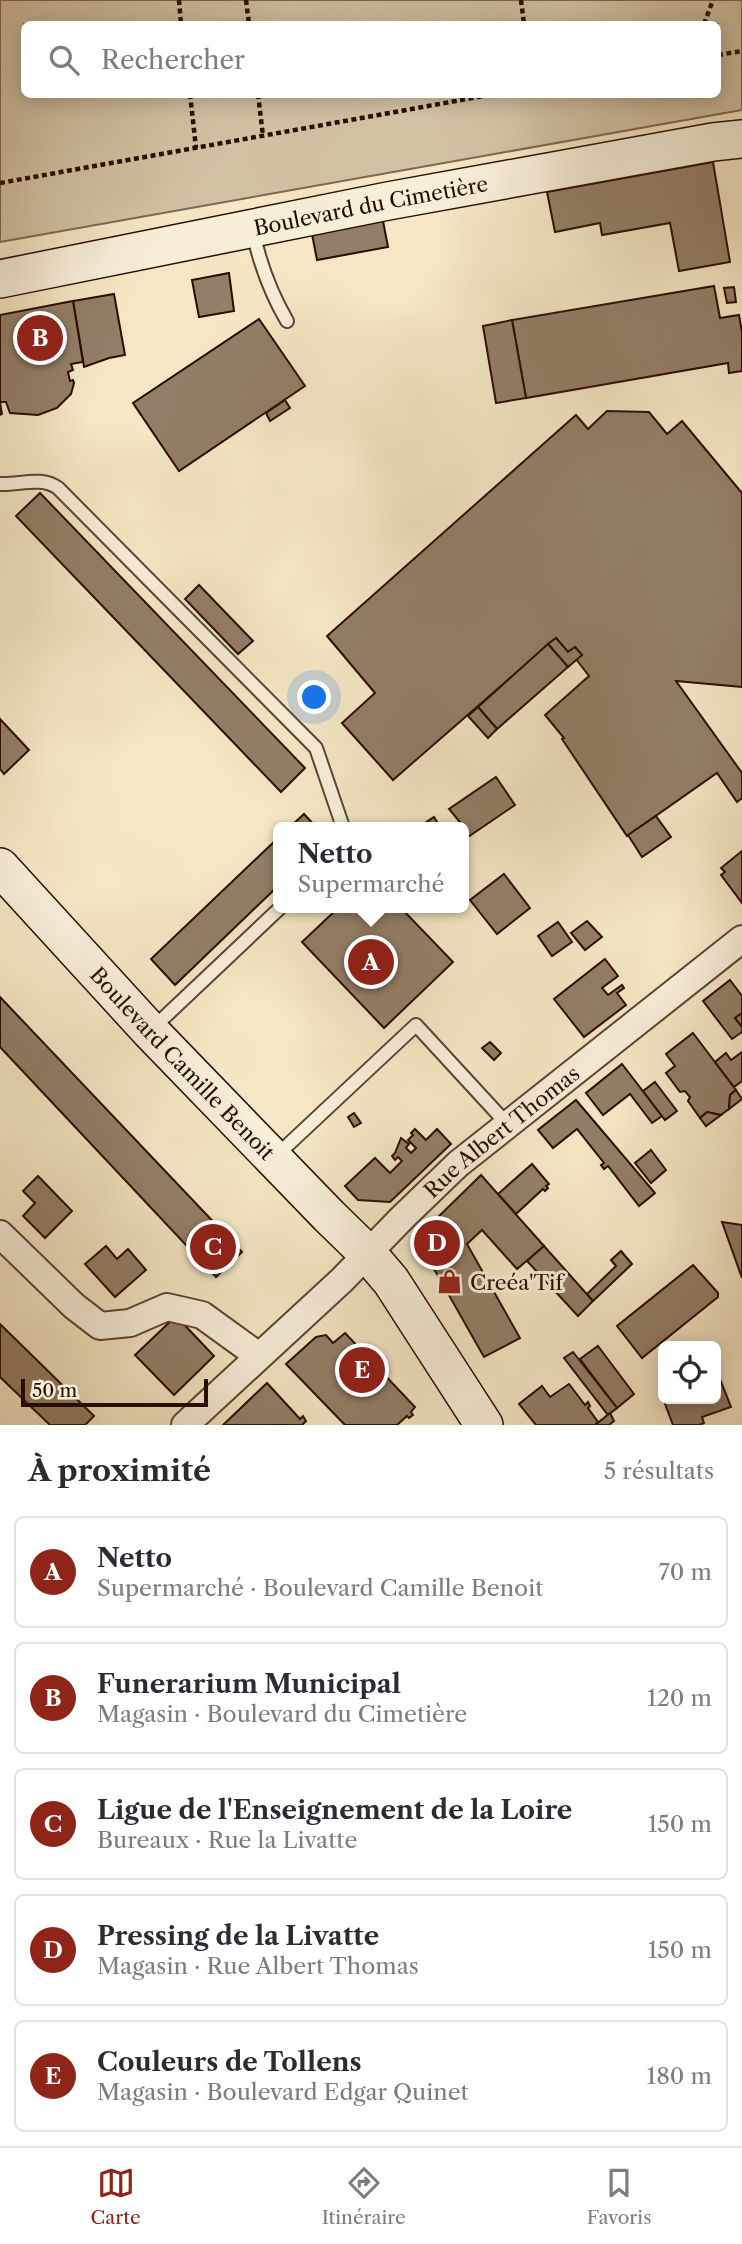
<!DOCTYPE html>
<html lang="fr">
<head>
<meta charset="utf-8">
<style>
  body { margin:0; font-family:"Libre Caslon Text",serif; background:#f7f7f7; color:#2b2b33 }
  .controls { position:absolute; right:21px; bottom:21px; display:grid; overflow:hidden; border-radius:10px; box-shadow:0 4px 18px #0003 }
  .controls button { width:63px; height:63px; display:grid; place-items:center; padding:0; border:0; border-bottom:2px solid #e1e1e2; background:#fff; color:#2b2b33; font:35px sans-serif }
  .scale { position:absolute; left:21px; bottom:18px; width:187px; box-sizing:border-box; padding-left:7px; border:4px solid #290d01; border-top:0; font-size:19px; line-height:24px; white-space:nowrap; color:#290d01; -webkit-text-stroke:5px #f8efd9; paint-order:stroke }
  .you { position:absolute; left:315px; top:698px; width:24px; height:24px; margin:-18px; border:5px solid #fff; border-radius:50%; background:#1a73e8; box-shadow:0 0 0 10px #1a73e833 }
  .badge { display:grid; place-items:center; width:46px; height:46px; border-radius:50%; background:#8f2418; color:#fff; font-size:23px; font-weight:700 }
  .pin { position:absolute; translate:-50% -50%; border:4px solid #fff; box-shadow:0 2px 7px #0006 }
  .popup { position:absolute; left:273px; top:822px; width:196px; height:91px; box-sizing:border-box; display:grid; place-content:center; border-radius:10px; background:#fff; filter:drop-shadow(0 2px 5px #0005); font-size:23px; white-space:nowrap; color:#7c7c81 }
  .popup b { font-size:26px; color:#2b2b33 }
  .popup::after { content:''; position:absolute; left:50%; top:100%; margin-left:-14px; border:14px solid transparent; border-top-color:#fff }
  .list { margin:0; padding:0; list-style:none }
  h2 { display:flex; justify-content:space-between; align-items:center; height:91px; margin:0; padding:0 28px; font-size:30px }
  h2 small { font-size:23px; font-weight:400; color:#7c7c81 }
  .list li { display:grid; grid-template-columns:46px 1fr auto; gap:21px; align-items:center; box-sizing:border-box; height:112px; margin:0 14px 14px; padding:0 14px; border:2px solid #e1e1e2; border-radius:10px }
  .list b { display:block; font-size:26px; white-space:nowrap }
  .list p { margin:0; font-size:23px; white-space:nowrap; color:#7c7c81 }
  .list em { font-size:23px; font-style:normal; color:#7c7c81 }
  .icon { flex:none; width:38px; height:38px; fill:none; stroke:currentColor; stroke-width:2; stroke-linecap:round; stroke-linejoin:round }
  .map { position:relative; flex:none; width:742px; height:1425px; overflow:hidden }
  .search { position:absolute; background:#fff; box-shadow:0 4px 18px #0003; left:21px; right:21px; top:21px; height:77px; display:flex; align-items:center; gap:18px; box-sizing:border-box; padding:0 24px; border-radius:10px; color:#7c7c81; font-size:26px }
  .sheet { height:721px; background:#fff }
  nav { display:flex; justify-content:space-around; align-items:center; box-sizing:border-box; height:98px; border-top:2px solid #e1e1e2; background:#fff; font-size:19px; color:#7c7c81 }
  nav a { display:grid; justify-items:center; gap:4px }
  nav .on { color:#8f2418 }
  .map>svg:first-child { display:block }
  .green { fill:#d2c2a4; stroke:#7e6852; stroke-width:2; fill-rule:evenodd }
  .building { fill:#937e67; stroke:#290d01; stroke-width:2 }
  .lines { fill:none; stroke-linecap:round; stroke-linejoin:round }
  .lane-casing { stroke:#5c4432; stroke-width:16 }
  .street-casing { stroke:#5c4432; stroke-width:30 }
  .secondary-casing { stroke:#290d01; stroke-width:40 }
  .path { stroke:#290d01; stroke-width:4.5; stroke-dasharray:5 3.5; stroke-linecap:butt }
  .lane { stroke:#f8efd9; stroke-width:12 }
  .street { stroke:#f8efd9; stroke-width:26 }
  .secondary { stroke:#f8efd9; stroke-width:37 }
  .labels { text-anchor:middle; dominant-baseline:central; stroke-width:6; stroke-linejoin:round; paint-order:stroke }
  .street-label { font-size:21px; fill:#290d01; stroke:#f8efd9 }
  .poi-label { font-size:21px; fill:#290d01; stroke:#f8efd9; text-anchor:start }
</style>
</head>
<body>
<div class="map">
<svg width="742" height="1425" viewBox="0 0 742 1425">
  <rect width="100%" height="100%" fill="#f5e7c5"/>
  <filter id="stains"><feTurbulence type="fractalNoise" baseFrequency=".00286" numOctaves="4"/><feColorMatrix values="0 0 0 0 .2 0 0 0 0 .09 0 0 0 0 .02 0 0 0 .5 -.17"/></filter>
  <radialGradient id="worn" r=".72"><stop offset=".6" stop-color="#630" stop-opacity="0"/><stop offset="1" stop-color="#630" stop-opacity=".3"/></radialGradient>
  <path class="green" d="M0 0H742V110L0 242ZM24 24H718V94H24Z"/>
  <g class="building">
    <path d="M713 162 730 262 679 271 670 223 602 235 600 223 555 232 547 192Z"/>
    <path d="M383 221 388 247 317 260 312 234Z"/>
    <path d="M229 273 234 311 199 317 192 280Z"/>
    <path d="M714 286 720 318 739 315 742 332V371L729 373 728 363 526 398 512 320Z"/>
    <path d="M734 287 736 302 727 303 724 288Z"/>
    <path d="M114 294 125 355 109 358 84 367 73 301Z"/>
    <path d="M73 301 83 362 71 364 73 370 68 372 70 381 73 380 74 383 71 394 57 408 38 415 10 413 6 402H0L2 414 0 415V315Z"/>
    <path d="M259 319 305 386 179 471 133 403Z"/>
    <path d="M512 320 526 398 496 403 483 326Z"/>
    <path d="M285 400 290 408 270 421 266 413Z"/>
    <path d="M607 411 649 412 667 434 682 421 742 493V687L676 681 742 773V798L737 802 717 773 627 836 562 739 564 738 545 715 589 676 576 659 582 655 575 647 568 652 556 638 393 780 342 723 375 693 327 636 576 415 588 429Z"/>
    <path d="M40 493 305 768 281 792 16 516Z"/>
    <path d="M199 585 253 641 238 654 185 599Z"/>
    <path d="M556 638 568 652 575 647 582 655 568 667 548 644Z"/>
    <path d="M548 644 568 667 497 729 478 707Z"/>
    <path d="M478 707 497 729 488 738 468 716Z"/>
    <path d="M0 719 29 750 4 774 0 769Z"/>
    <path d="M496 777 515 805 468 837 464 827 449 809Z"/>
    <path d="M304 814 316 827H290Z"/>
    <path d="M656 816 671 837 642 857 628 835Z"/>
    <path d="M434 817 440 827H419Z"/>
    <path d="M278 838V886L175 985 151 959Z"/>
    <path d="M742 851V903L721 875 725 872 721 868Z"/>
    <path d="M504 874 530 908 497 934 470 900Z"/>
    <path d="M338 908H401L453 962 384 1028 302 942Z"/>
    <path d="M587 921 602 937 585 950 571 933Z"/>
    <path d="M558 922 572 942 552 956 538 936Z"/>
    <path d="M605 959 618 976 602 988 608 995 622 985 624 988 617 993 626 1005 584 1037 554 999Z"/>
    <path d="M730 980 742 996V1013L735 1018 742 1027V1032L732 1039 703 1001Z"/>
    <path d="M0 997 242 1252 216 1277 0 1047Z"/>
    <path d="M742 1013V1027L735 1018Z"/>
    <path d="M693 1033 736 1090 730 1095 729 1109 721 1115 707 1112 700 1118 688 1101 690 1097 685 1091 680 1092 666 1073 675 1066 666 1054Z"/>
    <path d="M490 1042 501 1053 494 1060 482 1048Z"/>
    <path d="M742 1052V1081L734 1087 715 1062 726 1053 731 1060Z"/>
    <path d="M622 1064 662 1116 652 1123 630 1094 603 1115 586 1093Z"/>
    <path d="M655 1082 677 1111 665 1120 643 1091Z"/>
    <path d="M736 1090 742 1099 729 1109 730 1095Z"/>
    <path d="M576 1100 655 1193 639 1206 608 1166 604 1169 601 1165 604 1163 577 1129 553 1148 538 1130Z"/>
    <path d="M707 1112 721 1115 706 1126 700 1118Z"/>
    <path d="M354 1113 361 1123 354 1127 348 1117Z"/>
    <path d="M415 1129 426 1140 437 1129 451 1144 390 1202 358 1200 345 1186 375 1158 390 1173 402 1161 398 1157 395 1160 392 1156 395 1153 401 1138 409 1144 406 1148 411 1153 416 1148 408 1140 413 1135 411 1133Z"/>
    <path d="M651 1150 666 1170 651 1183 635 1163Z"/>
    <path d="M532 1164 549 1184 546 1186 548 1188 545 1191 543 1189 516 1214 498 1194Z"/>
    <path d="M481 1175 544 1246 517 1269 482 1230 467 1244 520 1338 484 1357 425 1253 429 1226Z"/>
    <path d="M38 1176 72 1211 45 1238 23 1216 35 1203 23 1191Z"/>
    <path d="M722 1222 742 1225V1278Z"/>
    <path d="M106 1246 117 1259 128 1249 146 1270 115 1297 85 1264Z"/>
    <path d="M544 1246 593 1301 578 1316 527 1261Z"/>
    <path d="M621 1251 632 1264 593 1301 587 1294 616 1266 611 1260Z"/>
    <path d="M693 1265 718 1293V1297L642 1358 617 1326Z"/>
    <path d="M176 1316 214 1356 174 1395 135 1355Z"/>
    <path d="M0 1324 94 1416 85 1425H50L0 1377Z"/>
    <path d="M345 1333 415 1407 411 1412 413 1415 409 1418 407 1416 397 1425H345L286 1364 316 1337 326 1335 333 1343Z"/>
    <path d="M598 1346 634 1394 617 1408 580 1359Z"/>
    <path d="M573 1352 617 1408 608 1415 564 1358Z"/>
    <path d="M716 1374H718L731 1407 702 1417 704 1423 699 1425H673L664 1401 670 1399H716Z"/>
    <path d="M267 1383 300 1419 303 1416 306 1421 302 1425H223Z"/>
    <path d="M569 1384 585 1405 588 1402 590 1406 588 1408 598 1422 595 1425H536L519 1404 542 1386 550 1397Z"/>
    <path d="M610 1413 614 1421 609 1425H595Z"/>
  </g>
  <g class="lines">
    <defs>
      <g id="lane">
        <path d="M253 232C260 264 270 292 287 321"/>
        <path d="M0 484C20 485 41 476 58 488L316 748 343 827"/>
        <path d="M153 1028 280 908"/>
        <path d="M275 1157 416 1025 508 1125"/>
      </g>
      <g id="street">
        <path d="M0 1234 74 1306 100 1326 130 1323 167 1307 202 1315 249 1349"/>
        <path id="s1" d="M185 1425 342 1280 402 1218 458 1164 742 939"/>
      </g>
      <g id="secondary">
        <path id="s2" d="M0 279 388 201 713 142 742 139"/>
        <path id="s3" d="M0 867 150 1031 329 1216 368 1254 391 1281 484 1425"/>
      </g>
    </defs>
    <use href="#lane" class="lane-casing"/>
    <use href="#street" class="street-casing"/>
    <use href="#secondary" class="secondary-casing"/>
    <g class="path">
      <path d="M179 0 181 24"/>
      <path d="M246 0 249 24"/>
      <path d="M521 0 524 24"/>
      <path d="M704 24 713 0"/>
      <path d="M718 55 742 51"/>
      <path d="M190 94 196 148"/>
      <path d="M258 94 263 136"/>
      <path d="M0 183 495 94"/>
    </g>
    <use href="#lane" class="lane"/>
    <use href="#street" class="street"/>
    <use href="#secondary" class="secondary"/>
  </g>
  <defs>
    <symbol id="shop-bare" viewBox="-9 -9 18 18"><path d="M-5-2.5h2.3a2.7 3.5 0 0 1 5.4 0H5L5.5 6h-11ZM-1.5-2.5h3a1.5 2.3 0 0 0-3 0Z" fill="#8f2418" stroke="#f8efd9" stroke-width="2.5" paint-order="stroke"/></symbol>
  </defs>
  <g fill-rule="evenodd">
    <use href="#shop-bare" x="432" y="1264" width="35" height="35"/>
  </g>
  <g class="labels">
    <g class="street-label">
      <text stroke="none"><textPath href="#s2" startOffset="378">Boulevard du Cimetière</textPath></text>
      <text stroke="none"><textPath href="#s3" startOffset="268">Boulevard Camille Benoit</textPath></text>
      <text stroke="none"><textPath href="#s1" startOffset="432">Rue Albert Thomas</textPath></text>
    </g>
    <g class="poi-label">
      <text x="470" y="1282">Creéa'Tif</text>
    </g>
  </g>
  <rect width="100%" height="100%" filter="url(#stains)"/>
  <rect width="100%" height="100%" fill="url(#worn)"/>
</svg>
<div class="controls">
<button><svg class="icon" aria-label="locate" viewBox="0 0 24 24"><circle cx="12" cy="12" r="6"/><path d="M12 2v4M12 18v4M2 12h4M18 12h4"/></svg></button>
</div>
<div class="scale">50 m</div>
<div class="you"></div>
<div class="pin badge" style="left:371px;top:962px">A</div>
<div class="popup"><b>Netto</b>Supermarché</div>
<div class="pin badge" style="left:40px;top:338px">B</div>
<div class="pin badge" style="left:213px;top:1247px">C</div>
<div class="pin badge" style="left:437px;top:1243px">D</div>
<div class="pin badge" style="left:362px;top:1370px">E</div>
<div class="search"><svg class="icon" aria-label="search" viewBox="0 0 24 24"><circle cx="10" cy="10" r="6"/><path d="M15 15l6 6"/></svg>Rechercher</div>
</div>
<section class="sheet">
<h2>À proximité<small>5 résultats</small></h2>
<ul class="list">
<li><span class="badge">A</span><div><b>Netto</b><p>Supermarché · Boulevard Camille Benoit</p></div><em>70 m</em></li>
<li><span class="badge">B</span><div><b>Funerarium Municipal</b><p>Magasin · Boulevard du Cimetière</p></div><em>120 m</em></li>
<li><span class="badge">C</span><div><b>Ligue de l'Enseignement de la Loire</b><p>Bureaux · Rue la Livatte</p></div><em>150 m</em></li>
<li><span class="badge">D</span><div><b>Pressing de la Livatte</b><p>Magasin · Rue Albert Thomas</p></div><em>150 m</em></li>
<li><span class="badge">E</span><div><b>Couleurs de Tollens</b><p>Magasin · Boulevard Edgar Quinet</p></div><em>180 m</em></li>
</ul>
</section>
<nav>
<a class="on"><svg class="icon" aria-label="map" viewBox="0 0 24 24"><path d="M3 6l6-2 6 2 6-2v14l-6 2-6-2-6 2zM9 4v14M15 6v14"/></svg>Carte</a>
<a><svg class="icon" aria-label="directions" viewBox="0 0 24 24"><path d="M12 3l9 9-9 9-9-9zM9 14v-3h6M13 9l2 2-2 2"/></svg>Itinéraire</a>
<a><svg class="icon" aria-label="saved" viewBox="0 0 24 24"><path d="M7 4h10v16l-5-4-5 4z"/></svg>Favoris</a>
</nav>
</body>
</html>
